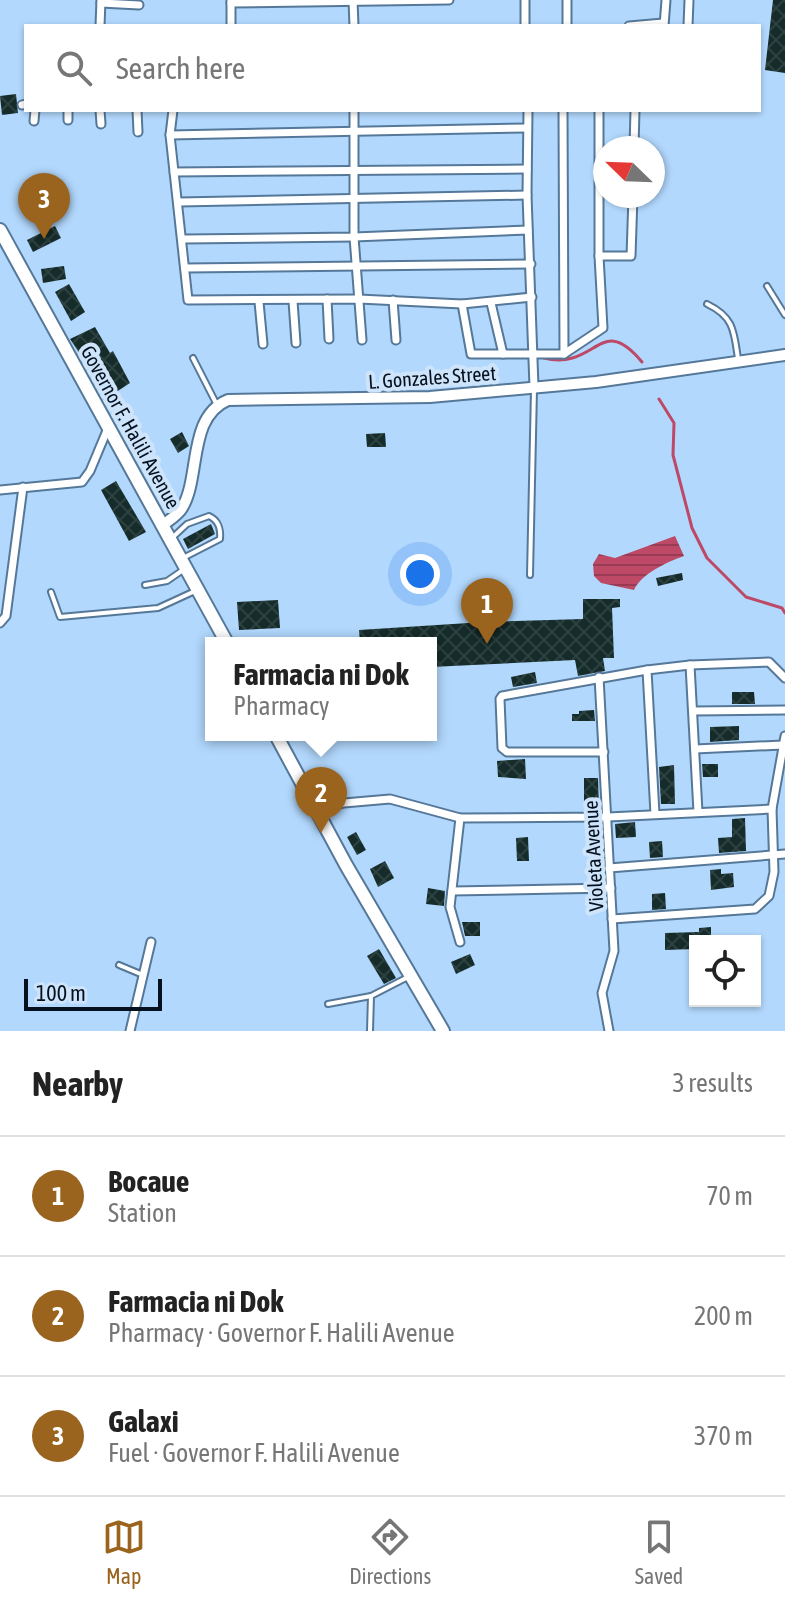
<!DOCTYPE html>
<html lang="en">
<head>
<meta charset="utf-8">
<style>
  body { margin:0; font-family:"Asap Condensed",sans-serif; background:#f6f6f6; color:#222 }
  .controls { position:absolute; right:24px; bottom:24px; display:grid; overflow:hidden; border-radius:0px; box-shadow:0 2px 6px #0004 }
  .controls button { width:72px; height:72px; display:grid; place-items:center; padding:0; border:0; border-bottom:2px solid #e0e0e0; background:#fff; color:#222; font:40px sans-serif }
  .compass { position:absolute; left:593px; top:136px; width:72px; height:72px; border-radius:50%; background:#fff; box-shadow:0 2px 6px #0004; rotate:293deg }
  .scale { position:absolute; left:24px; bottom:20px; width:138px; box-sizing:border-box; padding-left:8px; border:4px solid #05111e; border-top:0; font-size:22px; line-height:28px; white-space:nowrap; color:#05111e; -webkit-text-stroke:6px #cde4fa; paint-order:stroke }
  .you { position:absolute; left:420px; top:574px; width:28px; height:28px; margin:-20px; border:6px solid #fff; border-radius:50%; background:#1a73e8; box-shadow:0 0 0 12px #1a73e833 }
  .badge { display:grid; place-items:center; width:52px; height:52px; border-radius:50%; background:#9b641e; color:#fff; font-size:26px; font-weight:700 }
  .pin { position:absolute; translate:-50% -66px; filter:drop-shadow(0 2px 4px #0008) }
  .pin::after { content:''; position:absolute; top:42px; width:28px; height:24px; background:inherit; clip-path:polygon(0 0,100% 0,50% 100%) }
  .popup { position:absolute; left:205px; top:637px; width:232px; height:104px; box-sizing:border-box; display:grid; place-content:center; border-radius:0px; background:#fff; filter:drop-shadow(0 2px 6px #0005); font-size:26px; white-space:nowrap; color:#767676 }
  .popup b { font-size:30px; color:#222 }
  .popup::after { content:''; position:absolute; left:50%; top:100%; margin-left:-16px; border:16px solid transparent; border-top-color:#fff }
  .list { margin:0; padding:0; list-style:none }
  h2 { display:flex; justify-content:space-between; align-items:center; height:104px; margin:0; padding:0 32px; font-size:34px }
  h2 small { font-size:26px; font-weight:400; color:#767676 }
  .list li { display:grid; grid-template-columns:52px 1fr auto; gap:24px; align-items:center; box-sizing:border-box; height:120px; padding:0 32px; border-top:2px solid #e0e0e0 }
  .list b { display:block; font-size:30px; white-space:nowrap }
  .list p { margin:0; font-size:26px; white-space:nowrap; color:#767676 }
  .list em { font-size:26px; font-style:normal; color:#767676 }
  .icon { flex:none; width:44px; height:44px; fill:none; stroke:currentColor; stroke-width:2; stroke-linecap:round; stroke-linejoin:round }
  .map { position:relative; flex:none; width:785px; height:1031px; overflow:hidden }
  .search { position:absolute; background:#fff; box-shadow:0 2px 6px #0004; left:24px; right:24px; top:24px; height:88px; display:flex; align-items:center; gap:20px; box-sizing:border-box; padding:0 28px; border-radius:0px; color:#767676; font-size:30px }
  .sheet { height:464px; background:#fff }
  nav { display:flex; justify-content:space-around; align-items:center; box-sizing:border-box; height:112px; border-top:2px solid #e0e0e0; background:#fff; font-size:22px; color:#767676 }
  nav a { display:grid; justify-items:center; gap:4px }
  nav .on { color:#9b641e }
  .map>svg:first-child { display:block }
  .water { fill:url(#water-rules) }
  .lines { fill:none; stroke-linecap:round; stroke-linejoin:round }
  .stream { stroke:#bd4967; stroke-width:3 }
  .building { fill:url(#building-cross-hatch) }
  .lane-casing { stroke:#557899; stroke-width:8 }
  .street-casing { stroke:#557899; stroke-width:11 }
  .secondary-casing { stroke:#557899; stroke-width:14 }
  .primary-casing { stroke:#557899; stroke-width:16 }
  .lane { stroke:#fff; stroke-width:4 }
  .street { stroke:#fff; stroke-width:7 }
  .secondary { stroke:#fff; stroke-width:10 }
  .primary { stroke:#fff; stroke-width:12 }
  .labels { text-anchor:middle; dominant-baseline:central; stroke-width:8; stroke-linejoin:round; paint-order:stroke }
  .street-label { font-size:20px; fill:#05111e; stroke:#cde4fa }
</style>
</head>
<body>
<div class="map">
<svg width="785" height="1031" viewBox="0 0 785 1031">
  <defs>
    <pattern id="water-rules" width="6" height="5" patternUnits="userSpaceOnUse" patternTransform="scale(2)"><rect width="6" height="5" fill="#bd4967"/><path d="M0 2.5h6" fill="none" stroke="#983b54"/></pattern>
    <pattern id="building-cross-hatch" width="8" height="8" patternUnits="userSpaceOnUse" patternTransform="scale(2)"><rect width="8" height="8" fill="#152c2a"/><path d="M0 0l8 8M0 8l8-8" fill="none" stroke="#2d4140"/></pattern>
  </defs>
  <rect width="100%" height="100%" fill="#b2d8fd"/>
  <path class="water" d="M675 536 684 556C667 562 641 574 634 590L601 583 594 576 593 564 599 554 615 558Z"/>
  <g class="lines">
    <g class="stream">
      <path d="M544 358C597 371 600 311 642 362"/>
      <path d="M659 399 674 423 673 455 692 528 707 558 746 597 782 608 785 613"/>
    </g>
  </g>
  <g class="building">
    <path d="M773 0H785V73L765 70Z"/>
    <path d="M16 94 18 113 2 115 0 96Z"/>
    <path d="M55 226 61 238 33 252 27 240Z"/>
    <path d="M64 266 66 279 43 283 41 269Z"/>
    <path d="M69 284 85 312 71 321 55 292Z"/>
    <path d="M95 327 110 353 113 351 130 383 104 400 93 380 96 378 70 339Z"/>
    <path d="M182 432 189 446 178 453 170 439Z"/>
    <path d="M385 433 386 447H367L366 434Z"/>
    <path d="M116 481 146 532 129 541 101 490Z"/>
    <path d="M211 524 215 534 188 549 183 539Z"/>
    <path d="M682 573 683 580 658 586 656 578Z"/>
    <path d="M583 599H620V607L612 608 614 658H603L605 671 578 676 575 660 431 667V643H360L359 630 484 622 583 619Z"/>
    <path d="M278 600 280 628 239 630 237 602Z"/>
    <path d="M535 672 537 683 513 687 511 677Z"/>
    <path d="M732 692H754L755 704H732Z"/>
    <path d="M594 710 595 721H572V714H579V711Z"/>
    <path d="M739 726V740L710 742V727Z"/>
    <path d="M525 759 526 779 498 777 497 761Z"/>
    <path d="M702 764H718V777H703Z"/>
    <path d="M674 765 675 804H661L659 767Z"/>
    <path d="M584 778H598L599 808H584Z"/>
    <path d="M745 818 746 851 719 853 718 838 732 837V819Z"/>
    <path d="M635 822 636 837 616 838 615 824Z"/>
    <path d="M356 832 366 850 357 855 347 837Z"/>
    <path d="M528 837 529 861H517L516 838Z"/>
    <path d="M662 841 663 857 650 858 649 842Z"/>
    <path d="M385 861 394 878 378 887 370 869Z"/>
    <path d="M721 869V874L733 873 734 887 711 890 710 870Z"/>
    <path d="M428 888 445 891 444 906 426 904Z"/>
    <path d="M665 893 666 909 652 910V894Z"/>
    <path d="M462 922H480V936H465Z"/>
    <path d="M711 927V941H695V949L665 950V933L699 932V928Z"/>
    <path d="M379 949 396 978 384 984 367 956Z"/>
    <path d="M470 954 475 965 456 974 451 962Z"/>
  </g>
  <g class="lines">
    <defs>
      <g id="lane">
        <path d="M767 286 785 315"/>
        <path d="M707 304C734 317 734 331 738 359"/>
        <path d="M193 358 217 405"/>
        <path d="M173 537 187 524 209 516C218 520 221 529 220 539L183 558"/>
        <path d="M530 575 534 389"/>
        <path d="M145 585 167 581 183 570"/>
        <path d="M51 592 60 617 158 608 195 591"/>
        <path d="M119 965 143 975"/>
        <path d="M328 1004 371 996 408 977"/>
        <path d="M370 1031 371 996"/>
      </g>
      <g id="street">
        <path d="M231 0V26"/>
        <path d="M353 0 354 26"/>
        <path d="M525 0V26"/>
        <path d="M567 0V26"/>
        <path d="M101 3 139 5"/>
        <path d="M231 3 449 0"/>
        <path d="M100 26 101 0"/>
        <path d="M629 26 663 23"/>
        <path d="M664 26 666 0"/>
        <path d="M688 26 689 0"/>
        <path d="M22 105 26 104"/>
        <path d="M68 110V120"/>
        <path d="M100 110 101 124"/>
        <path d="M137 110 138 132"/>
        <path d="M173 110 170 135 188 300 359 299 462 304 532 297"/>
        <path d="M354 110V237L362 340"/>
        <path d="M528 110 527 195 534 387"/>
        <path d="M563 110 564 354"/>
        <path d="M34 121 35 110"/>
        <path d="M170 135 527 128"/>
        <path d="M634 148 635 110"/>
        <path d="M174 172 527 169"/>
        <path d="M179 202 527 195"/>
        <path d="M184 239 354 237 528 230"/>
        <path d="M599 256H631L633 196"/>
        <path d="M186 268 531 264"/>
        <path d="M327 299 329 339"/>
        <path d="M393 300 396 340"/>
        <path d="M293 301 296 343"/>
        <path d="M259 302 263 344"/>
        <path d="M462 304 471 354H503L491 303"/>
        <path d="M503 354H564L603 328 599 256V110"/>
        <path d="M0 490 82 482 90 471 108 428"/>
        <path d="M0 623 6 616 23 487"/>
        <path d="M690 665 698 812"/>
        <path d="M647 670 655 814"/>
        <path d="M599 677 614 951 602 993 609 1031"/>
        <path d="M694 711 785 710"/>
        <path d="M695 749 783 745"/>
        <path d="M604 752H507L502 748 500 699 502 696 647 670 690 665 769 662 785 678"/>
        <path d="M316 810 344 803 390 799 460 818 608 817 772 809"/>
        <path d="M460 818 450 907 460 942"/>
        <path d="M609 868 785 854"/>
        <path d="M452 891 611 888"/>
        <path d="M612 919 755 909 769 896 774 872 772 809 785 736"/>
        <path d="M130 1031 151 942"/>
      </g>
      <path id="secondary" d="M163 525C169 520 178 515 182 508 201 477 187 417 228 400L430 397 596 382 785 355"/>
      <g id="primary">
        <path d="M0 230 227 643"/>
        <path d="M276 735 346 865 443 1031"/>
      </g>
    </defs>
    <use href="#lane" class="lane-casing"/>
    <use href="#street" class="street-casing"/>
    <use href="#secondary" class="secondary-casing"/>
    <use href="#primary" class="primary-casing"/>
    <use href="#lane" class="lane"/>
    <use href="#street" class="street"/>
    <use href="#secondary" class="secondary"/>
    <use href="#primary" class="primary"/>
  </g>
  <g class="labels">
    <g class="street-label">
      <text transform="translate(432 377) rotate(-4)">L. Gonzales Street</text>
      <text transform="translate(131 427) rotate(61)">Governor F. Halili Avenue</text>
      <text transform="translate(593 856) rotate(-93)">Violeta Avenue</text>
    </g>
  </g>
</svg>
<div class="controls">
<button><svg class="icon" aria-label="locate" viewBox="0 0 24 24"><circle cx="12" cy="12" r="6"/><path d="M12 2v4M12 18v4M2 12h4M18 12h4"/></svg></button>
</div>
<svg class="compass" viewBox="-18 -18 36 36"><path d="M0-13l5 13h-10z" fill="#e53935"/><path d="M0 13l5-13h-10z" fill="#767676"/></svg>
<div class="scale">100 m</div>
<div class="you"></div>
<div class="pin badge" style="left:487px;top:644px">1</div>
<div class="pin badge" style="left:321px;top:833px">2</div>
<div class="popup"><b>Farmacia ni Dok</b>Pharmacy</div>
<div class="pin badge" style="left:44px;top:239px">3</div>
<div class="search"><svg class="icon" aria-label="search" viewBox="0 0 24 24"><circle cx="10" cy="10" r="6"/><path d="M15 15l6 6"/></svg>Search here</div>
</div>
<section class="sheet">
<h2>Nearby<small>3 results</small></h2>
<ul class="list">
<li><span class="badge">1</span><div><b>Bocaue</b><p>Station</p></div><em>70 m</em></li>
<li><span class="badge">2</span><div><b>Farmacia ni Dok</b><p>Pharmacy · Governor F. Halili Avenue</p></div><em>200 m</em></li>
<li><span class="badge">3</span><div><b>Galaxi</b><p>Fuel · Governor F. Halili Avenue</p></div><em>370 m</em></li>
</ul>
</section>
<nav>
<a class="on"><svg class="icon" aria-label="map" viewBox="0 0 24 24"><path d="M3 6l6-2 6 2 6-2v14l-6 2-6-2-6 2zM9 4v14M15 6v14"/></svg>Map</a>
<a><svg class="icon" aria-label="directions" viewBox="0 0 24 24"><path d="M12 3l9 9-9 9-9-9zM9 14v-3h6M13 9l2 2-2 2"/></svg>Directions</a>
<a><svg class="icon" aria-label="saved" viewBox="0 0 24 24"><path d="M7 4h10v16l-5-4-5 4z"/></svg>Saved</a>
</nav>
</body>
</html>
